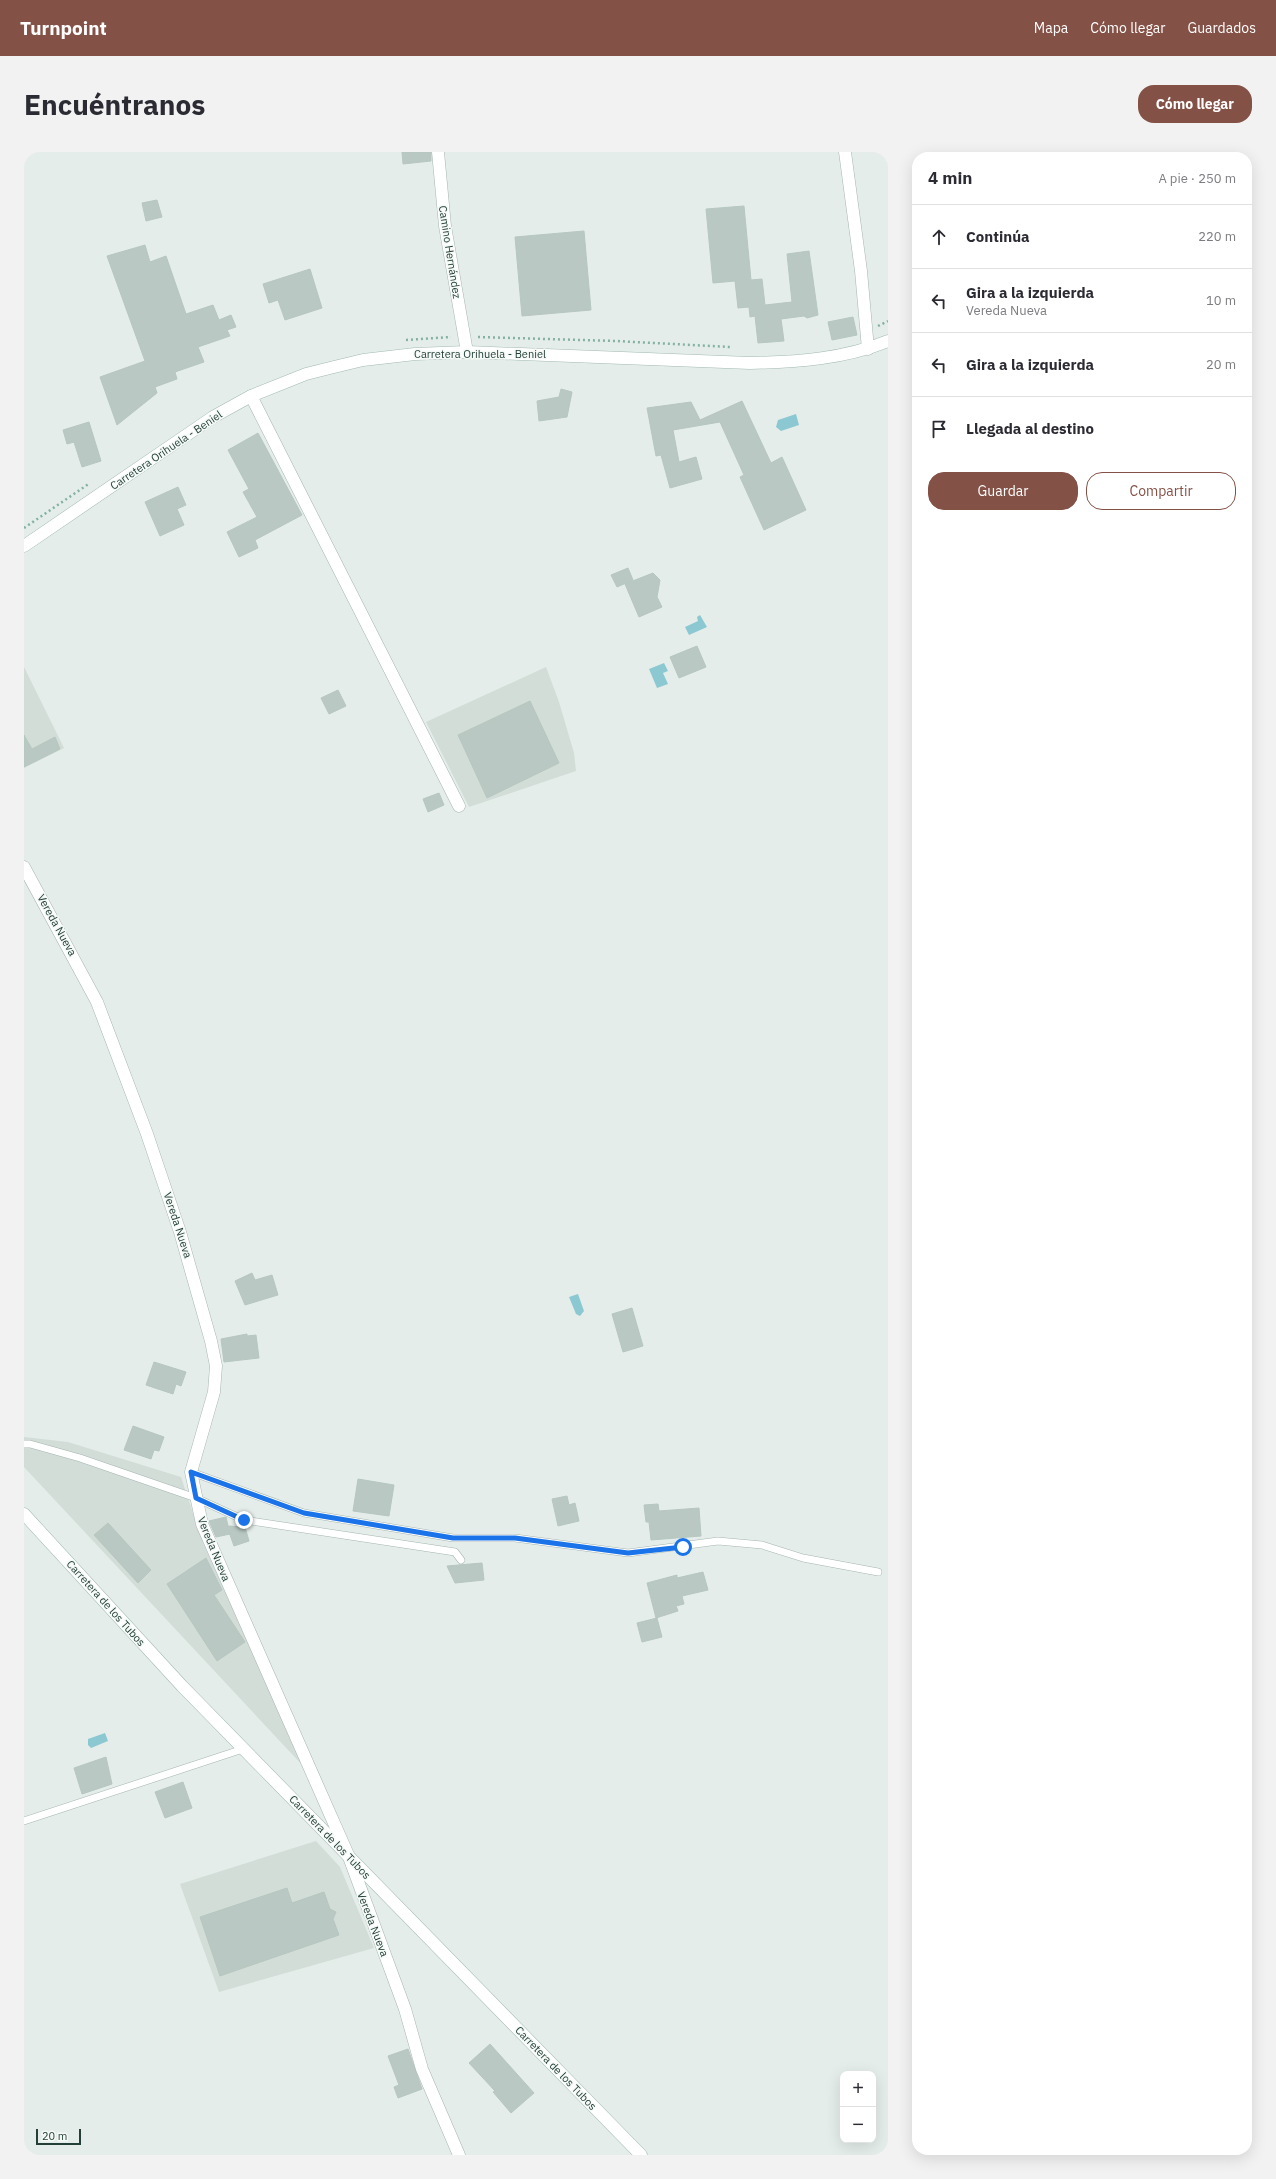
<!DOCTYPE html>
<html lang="es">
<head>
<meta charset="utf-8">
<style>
  body { margin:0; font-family:"IBM Plex Sans",sans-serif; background:#f2f2f3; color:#2b2b33 }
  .controls { position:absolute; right:12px; bottom:12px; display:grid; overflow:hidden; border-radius:8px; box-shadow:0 4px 16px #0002 }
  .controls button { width:36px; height:36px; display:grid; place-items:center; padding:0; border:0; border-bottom:1px solid #e1e1e2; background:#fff; color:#2b2b33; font:20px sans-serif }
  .scale { position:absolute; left:12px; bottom:10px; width:45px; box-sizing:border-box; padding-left:4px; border:2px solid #233f37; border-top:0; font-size:11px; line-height:14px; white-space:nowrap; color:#233f37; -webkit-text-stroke:3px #f5faf7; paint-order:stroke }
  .stop { position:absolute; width:12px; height:12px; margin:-9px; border:3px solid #1a73e8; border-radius:50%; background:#fff }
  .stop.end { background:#1a73e8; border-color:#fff; box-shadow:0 1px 4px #0008 }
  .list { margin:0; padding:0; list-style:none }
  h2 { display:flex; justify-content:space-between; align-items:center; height:52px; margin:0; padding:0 16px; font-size:17px }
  h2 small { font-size:13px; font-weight:400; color:#7c7c81 }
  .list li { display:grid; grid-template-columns:26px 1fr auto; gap:12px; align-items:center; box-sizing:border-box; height:64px; padding:0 16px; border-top:1px solid #e1e1e2 }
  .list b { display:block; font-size:15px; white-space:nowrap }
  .list p { margin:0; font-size:13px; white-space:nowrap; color:#7c7c81 }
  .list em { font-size:13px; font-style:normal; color:#7c7c81 }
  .actions { display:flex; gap:8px; padding:12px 16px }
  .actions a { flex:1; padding:9px 0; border:1px solid #845146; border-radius:16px; text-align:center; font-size:14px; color:#845146 }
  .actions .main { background:#845146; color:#fff }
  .icon { flex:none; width:22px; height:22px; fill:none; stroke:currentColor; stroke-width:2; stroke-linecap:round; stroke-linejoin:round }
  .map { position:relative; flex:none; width:864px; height:2003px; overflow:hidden; border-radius:16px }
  header { display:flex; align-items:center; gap:24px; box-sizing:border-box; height:56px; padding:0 20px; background:#845146; color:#fff }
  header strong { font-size:19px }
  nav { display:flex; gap:22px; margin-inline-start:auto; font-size:14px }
  .intro { display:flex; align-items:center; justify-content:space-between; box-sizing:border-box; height:96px; padding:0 24px }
  h1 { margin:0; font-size:28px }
  .button { padding:10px 18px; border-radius:16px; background:#845146; color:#fff; font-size:14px; font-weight:700 }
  main { display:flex; gap:24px; padding:0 24px }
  aside { flex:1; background:#fff; border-radius:16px; box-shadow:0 4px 16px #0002 }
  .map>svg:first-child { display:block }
  .built { fill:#d2ddd8 }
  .water { fill:#8cc8d2 }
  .building { fill:#b9c8c2; stroke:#b6c7c0 }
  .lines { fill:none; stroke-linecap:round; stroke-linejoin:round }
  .lane-casing { stroke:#a6b5b0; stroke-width:8 }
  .street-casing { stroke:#a6b5b0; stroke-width:13 }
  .secondary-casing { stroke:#a2b9b1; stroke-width:13 }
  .path { stroke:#84b1a2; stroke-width:2.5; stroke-dasharray:2 3; stroke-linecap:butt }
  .lane { stroke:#fff; stroke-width:7 }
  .street { stroke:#fff; stroke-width:12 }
  .secondary { stroke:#fff; stroke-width:12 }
  .route { stroke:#1a73e8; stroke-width:5 }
  .labels { text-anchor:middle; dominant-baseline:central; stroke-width:3; stroke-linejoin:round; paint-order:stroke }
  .street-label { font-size:11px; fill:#233f37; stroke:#f5faf7 }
</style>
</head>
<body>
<header>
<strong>Turnpoint</strong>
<nav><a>Mapa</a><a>Cómo llegar</a><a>Guardados</a></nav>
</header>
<div class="intro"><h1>Encuéntranos</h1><a class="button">Cómo llegar</a></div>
<main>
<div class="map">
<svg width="864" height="2003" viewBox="0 0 864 2003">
  <rect width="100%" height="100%" fill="#e4ede9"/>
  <g class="built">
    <path d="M0 515 40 596 0 616Z"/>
    <path d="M522 515 535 550 550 601 552 619 445 655 402 570Z"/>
    <path d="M0 1285 44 1290 157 1325 179 1391 280 1615 0 1315Z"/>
    <path d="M292 1689 316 1715 350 1796 195 1840 156 1732Z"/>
  </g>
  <g class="water">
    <path d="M772 262 775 273 757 279 752 275 754 268Z"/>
    <path d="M676 463 683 475 665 483 661 475 674 469 673 465Z"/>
    <path d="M640 511 644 519 639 521 644 532 633 536 625 517Z"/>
    <path d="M554 1142 560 1159 556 1164 552 1162 545 1145Z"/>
    <path d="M81 1581 84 1589 67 1596 64 1593V1587Z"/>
  </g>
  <g class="building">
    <path d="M378 0H407V9L379 12Z"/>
    <path d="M133 48 138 65 122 69 118 51Z"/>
    <path d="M720 54 727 128 738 127 741 153 768 150 763 102 785 99 794 163 783 166 780 164 757 167 760 189 734 191 731 164 726 165 725 155 714 156 711 129 689 131 682 57Z"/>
    <path d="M560 79 567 158 498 164 491 85Z"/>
    <path d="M121 93 126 110 142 104 162 162 189 153 195 168 207 163 212 175 203 178 206 184 174 195 180 210 151 220 153 227 131 235 133 241 93 273 76 225 121 209 83 104Z"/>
    <path d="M286 117 298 156 261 168 254 148 245 151 239 132Z"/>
    <path d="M829 165 833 183 808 188 804 170Z"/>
    <path d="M537 237 548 240 543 265 515 269 513 249 535 245Z"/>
    <path d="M718 249 747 311 758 305 782 358 740 378 716 325 720 323 696 270 649 278 655 310 672 305 678 327 646 336 637 303 632 304 623 256 667 250 676 268Z"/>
    <path d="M65 270 77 309 58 315 50 290 43 292 39 278Z"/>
    <path d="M234 281 278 363 231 388 234 396 215 405 203 380 233 365 219 340 225 337 204 298Z"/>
    <path d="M154 335 162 353 153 357 160 373 136 384 121 350Z"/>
    <path d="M604 416 609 428 593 435 587 423Z"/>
    <path d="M629 421 636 428 633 445 638 455 615 465 601 432Z"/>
    <path d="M673 494 682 515 655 526 646 505Z"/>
    <path d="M314 538 322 554 305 562 297 546Z"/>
    <path d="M506 549 535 611 463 646 434 583Z"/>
    <path d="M0 583 8 597 31 585 36 597 0 615Z"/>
    <path d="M415 641 420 653 404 660 399 647Z"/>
    <path d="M228 1121 231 1128 248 1123 254 1143 221 1153 211 1129Z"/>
    <path d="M608 1156 619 1194 599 1200 588 1162Z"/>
    <path d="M223 1182V1184L232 1183 235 1206 200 1210 197 1187Z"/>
    <path d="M130 1210 162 1220 157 1234 152 1232 149 1242 122 1233Z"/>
    <path d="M109 1274 140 1285 135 1299 130 1298 127 1307 100 1298Z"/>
    <path d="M334 1327 370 1333 365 1364 329 1359Z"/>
    <path d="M543 1344 545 1353 551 1351 555 1369 534 1374 528 1347Z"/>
    <path d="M634 1352 635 1359 675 1356 677 1384 627 1388 625 1370H622L620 1353Z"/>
    <path d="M202 1365 204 1374 221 1375 225 1389 210 1394 205 1380 206 1382 192 1385 185 1369Z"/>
    <path d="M84 1371 127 1418 114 1431 70 1383Z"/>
    <path d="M182 1406 198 1438 190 1443 221 1490 193 1509 143 1432Z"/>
    <path d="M458 1411 460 1428 431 1431 423 1414Z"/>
    <path d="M679 1420 684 1438 658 1444 660 1452 652 1454 654 1459 632 1466 623 1431 653 1423V1426Z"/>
    <path d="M633 1466 638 1485 618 1490 613 1471Z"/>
    <path d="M82 1605 88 1632 58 1642 50 1616Z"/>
    <path d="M159 1630 168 1656 141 1666 131 1640Z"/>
    <path d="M263 1736 268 1751 300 1740 306 1757 312 1760 309 1767 315 1783 196 1824 176 1765Z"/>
    <path d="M466 1892 510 1941 487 1961 469 1940 471 1939 445 1911Z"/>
    <path d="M384 1897 398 1937 374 1946 370 1935 375 1933 364 1904Z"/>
  </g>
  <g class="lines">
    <defs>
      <g id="lane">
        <path d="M0 1292H6L56 1306 172 1346 220 1368 431 1400 437 1408"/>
        <path d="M167 1320 280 1361 429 1386H491L604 1401 694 1389 738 1393 779 1406 854 1420"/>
        <path d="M0 1669 219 1597"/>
      </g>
      <g id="street">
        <path d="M414 0 421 74 443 200"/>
        <path d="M821 0 837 119 844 197"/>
        <path d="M227 244 435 654"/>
        <path d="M0 715 73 850 123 982 156 1080 187 1189 192 1214 190 1240 167 1320 178 1372 325 1705 381 1857 398 1917 435 2003"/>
      </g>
      <g id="secondary">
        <path d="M0 394 189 265 227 244 282 222 310 215 339 208 391 202 443 200 726 211C773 210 820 207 864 189"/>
        <path d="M0 1362 158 1534 617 2003"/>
      </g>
    </defs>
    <use href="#lane" class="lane-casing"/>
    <use href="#street" class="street-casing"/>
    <use href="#secondary" class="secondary-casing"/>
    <g class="path">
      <path d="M854 174 864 169"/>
      <path d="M454 185 592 189 706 195"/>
      <path d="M382 188 427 185"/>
      <path d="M0 376 66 331"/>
    </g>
    <use href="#lane" class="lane"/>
    <use href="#street" class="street"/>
    <use href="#secondary" class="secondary"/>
  </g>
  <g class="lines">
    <path class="route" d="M220 1368 172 1346 167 1320 280 1361 429 1386H491L604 1401 659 1395"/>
  </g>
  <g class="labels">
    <g class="street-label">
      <text transform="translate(426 100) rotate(81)">Camino Hernández</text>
      <text x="456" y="202">Carretera Orihuela - Beniel</text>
      <text transform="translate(142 298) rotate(-34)">Carretera Orihuela - Beniel</text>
      <text transform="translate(33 773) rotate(61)">Vereda Nueva</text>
      <text transform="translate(154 1073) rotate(72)">Vereda Nueva</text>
      <text transform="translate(190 1397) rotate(68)">Vereda Nueva</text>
      <text transform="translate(82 1451) rotate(48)">Carretera de los Tubos</text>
      <text transform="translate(306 1685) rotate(46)">Carretera de los Tubos</text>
      <text transform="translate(349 1772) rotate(69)">Vereda Nueva</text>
      <text transform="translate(532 1916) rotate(46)">Carretera de los Tubos</text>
    </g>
  </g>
</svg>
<div class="controls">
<button>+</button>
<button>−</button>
</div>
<div class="scale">20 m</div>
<div class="stop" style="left:659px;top:1395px"></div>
<div class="stop end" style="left:220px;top:1368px"></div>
</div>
<aside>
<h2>4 min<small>A pie · 250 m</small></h2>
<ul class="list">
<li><svg class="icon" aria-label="ahead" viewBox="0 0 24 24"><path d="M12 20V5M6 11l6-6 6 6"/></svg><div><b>Continúa</b></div><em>220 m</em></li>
<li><svg class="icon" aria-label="left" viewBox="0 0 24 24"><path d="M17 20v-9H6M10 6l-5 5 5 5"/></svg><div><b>Gira a la izquierda</b><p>Vereda Nueva</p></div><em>10 m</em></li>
<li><svg class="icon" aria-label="left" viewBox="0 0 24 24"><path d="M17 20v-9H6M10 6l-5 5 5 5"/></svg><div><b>Gira a la izquierda</b></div><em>20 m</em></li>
<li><svg class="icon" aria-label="arrive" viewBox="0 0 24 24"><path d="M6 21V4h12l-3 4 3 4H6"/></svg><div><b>Llegada al destino</b></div></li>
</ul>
<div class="actions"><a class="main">Guardar</a><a>Compartir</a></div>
</aside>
</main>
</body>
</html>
